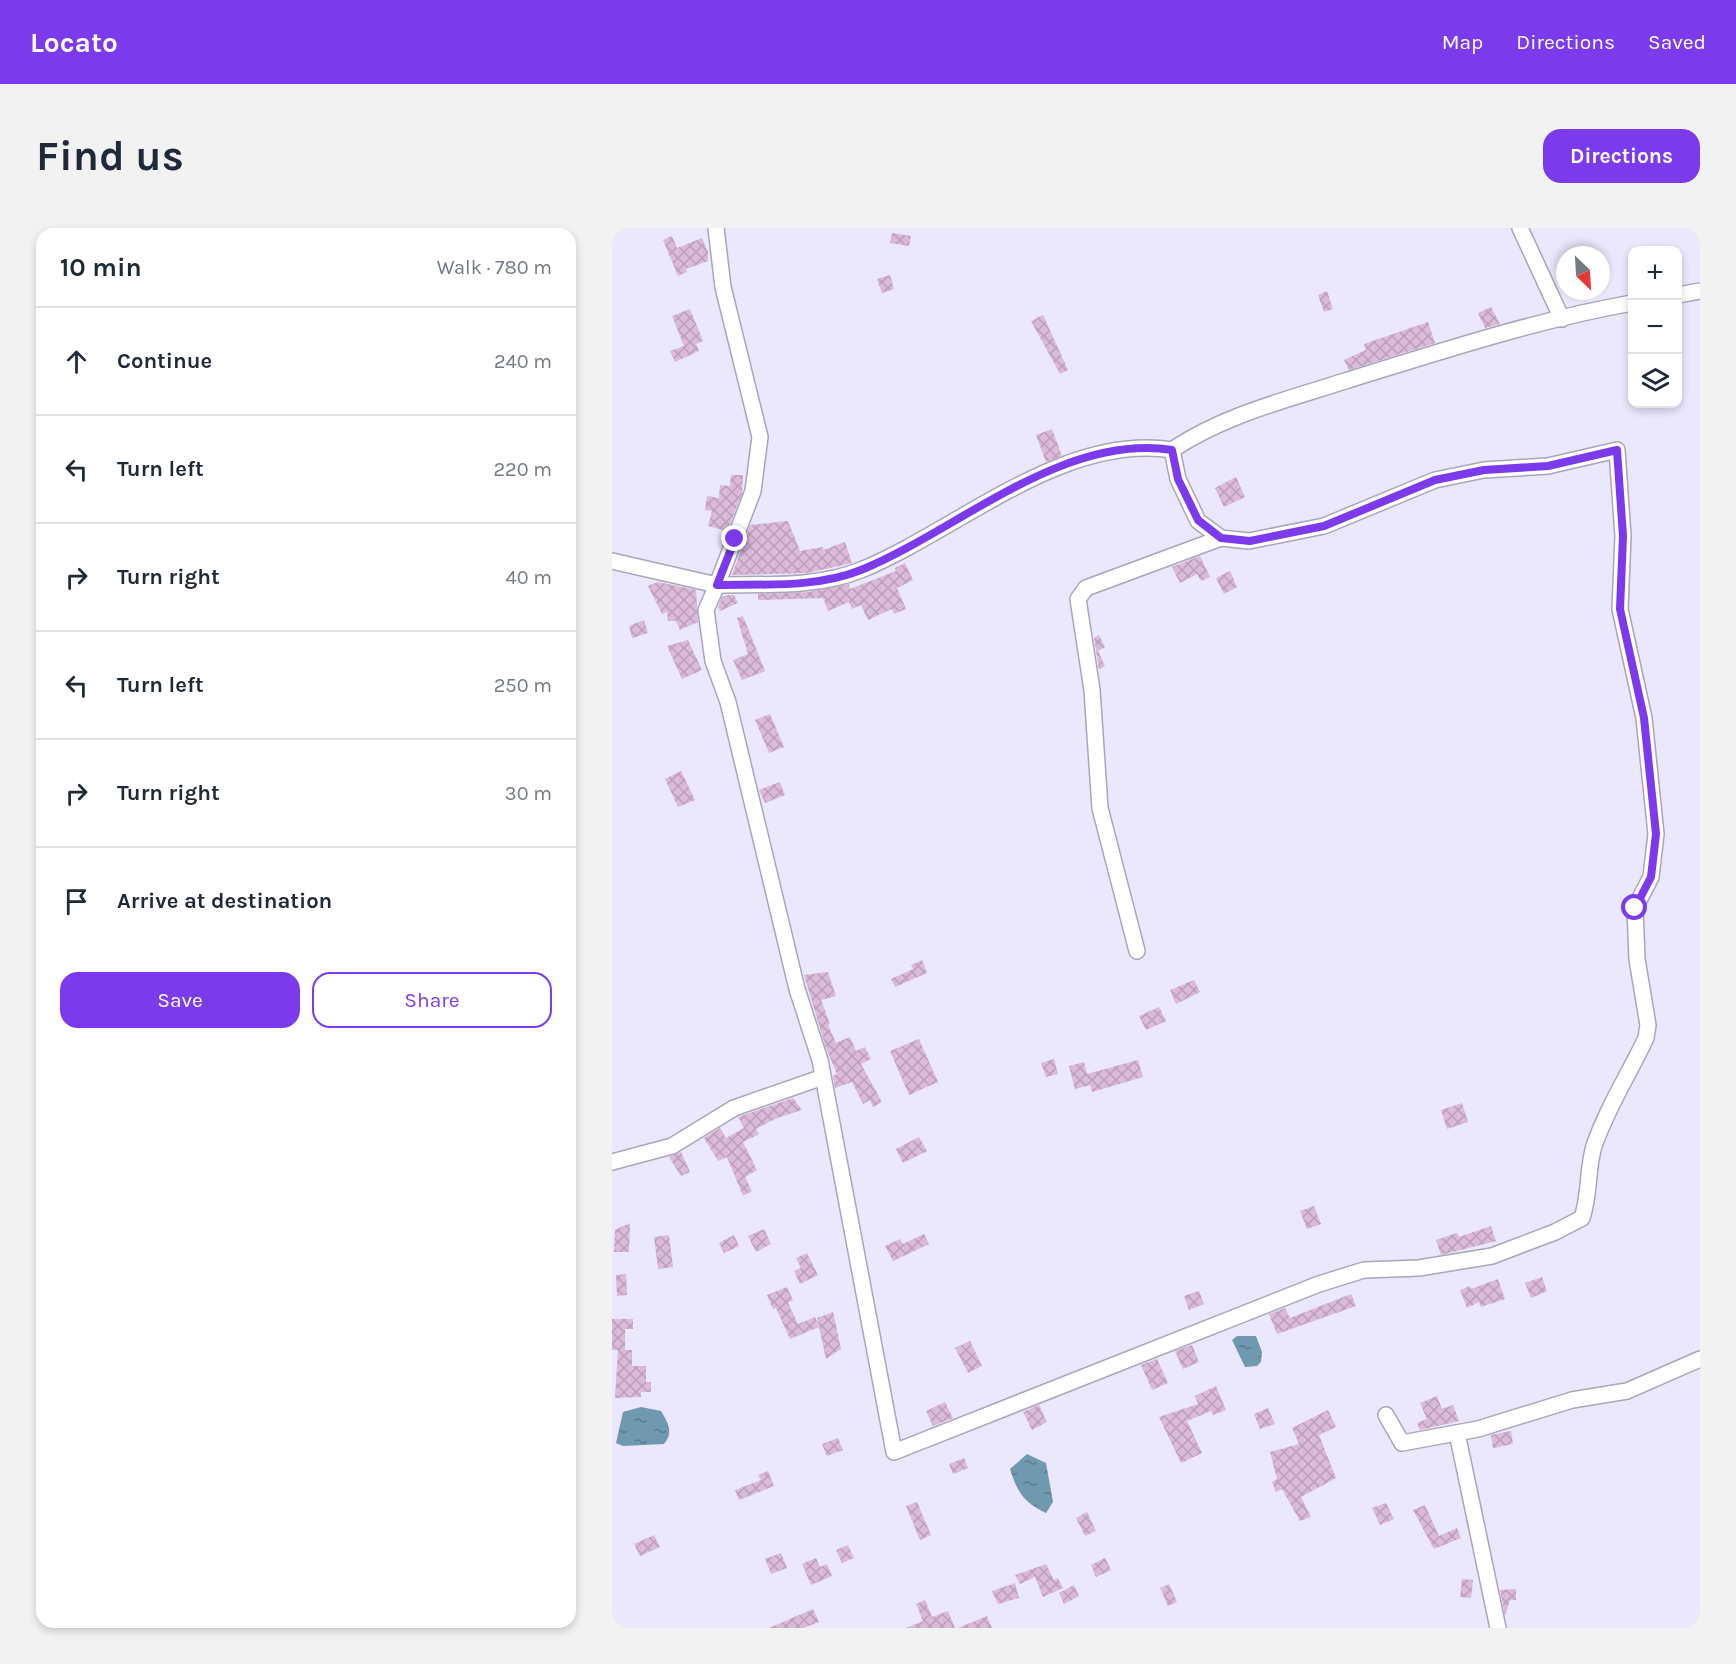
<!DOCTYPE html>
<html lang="en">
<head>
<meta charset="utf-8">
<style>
  body { margin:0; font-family:Karla,sans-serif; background:#f2f2f3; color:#1f2937 }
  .controls { position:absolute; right:18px; top:18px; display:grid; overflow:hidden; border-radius:12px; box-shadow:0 3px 9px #0003 }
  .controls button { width:54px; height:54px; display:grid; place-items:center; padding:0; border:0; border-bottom:2px solid #e0e1e3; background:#fff; color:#1f2937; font:30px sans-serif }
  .compass { position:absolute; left:944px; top:18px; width:54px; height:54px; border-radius:50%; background:#fff; box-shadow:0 3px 9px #0003; rotate:155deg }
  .stop { position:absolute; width:18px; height:18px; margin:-14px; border:4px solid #7c3aed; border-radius:50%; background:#fff }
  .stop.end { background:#7c3aed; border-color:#fff; box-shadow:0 2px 6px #0008 }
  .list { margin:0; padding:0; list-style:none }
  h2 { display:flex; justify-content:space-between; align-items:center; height:78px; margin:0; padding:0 24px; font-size:26px }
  h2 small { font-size:20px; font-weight:400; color:#747a83 }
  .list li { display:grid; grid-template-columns:39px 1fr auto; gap:18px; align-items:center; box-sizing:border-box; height:108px; padding:0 24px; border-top:2px solid #e0e1e3 }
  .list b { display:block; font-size:22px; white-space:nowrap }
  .list em { font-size:20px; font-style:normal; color:#747a83 }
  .actions { display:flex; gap:12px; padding:18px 24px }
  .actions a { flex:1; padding:14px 0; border:2px solid #7c3aed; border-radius:18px; text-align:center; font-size:21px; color:#7c3aed }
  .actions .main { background:#7c3aed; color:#fff }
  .icon { flex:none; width:33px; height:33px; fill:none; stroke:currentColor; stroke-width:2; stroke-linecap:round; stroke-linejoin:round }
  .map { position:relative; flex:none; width:1088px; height:1400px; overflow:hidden; border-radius:18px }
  header { display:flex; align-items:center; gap:36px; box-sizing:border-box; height:84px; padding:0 30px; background:#7c3aed; color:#fff }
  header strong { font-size:28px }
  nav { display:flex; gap:33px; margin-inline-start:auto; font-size:21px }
  .intro { display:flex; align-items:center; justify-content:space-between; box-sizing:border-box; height:144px; padding:0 36px }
  h1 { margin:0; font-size:42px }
  .button { padding:15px 27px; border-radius:18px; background:#7c3aed; color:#fff; font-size:21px; font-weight:700 }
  main { display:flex; gap:36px; padding:0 36px }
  aside { flex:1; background:#fff; border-radius:18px; box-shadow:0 3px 9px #0003 }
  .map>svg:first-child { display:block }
  .water { fill:url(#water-ripples) }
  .building { fill:url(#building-cross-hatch) }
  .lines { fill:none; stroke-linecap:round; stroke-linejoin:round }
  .minor-casing { stroke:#aaa5b9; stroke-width:18 }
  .minor { stroke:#fff; stroke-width:15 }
  .route { stroke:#7c3aed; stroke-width:8 }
</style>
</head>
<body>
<header>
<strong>Locato</strong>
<nav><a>Map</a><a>Directions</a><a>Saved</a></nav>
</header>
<div class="intro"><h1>Find us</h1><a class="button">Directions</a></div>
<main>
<aside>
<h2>10 min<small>Walk · 780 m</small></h2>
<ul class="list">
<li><svg class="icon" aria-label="ahead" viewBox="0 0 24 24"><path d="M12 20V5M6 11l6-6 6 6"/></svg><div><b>Continue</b></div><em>240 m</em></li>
<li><svg class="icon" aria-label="left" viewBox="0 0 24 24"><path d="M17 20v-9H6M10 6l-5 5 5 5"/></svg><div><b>Turn left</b></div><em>220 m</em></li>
<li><svg class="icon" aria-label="right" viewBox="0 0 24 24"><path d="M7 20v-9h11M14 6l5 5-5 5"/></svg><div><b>Turn right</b></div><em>40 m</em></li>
<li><svg class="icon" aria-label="left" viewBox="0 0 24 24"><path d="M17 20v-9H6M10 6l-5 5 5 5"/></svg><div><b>Turn left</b></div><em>250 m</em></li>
<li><svg class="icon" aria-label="right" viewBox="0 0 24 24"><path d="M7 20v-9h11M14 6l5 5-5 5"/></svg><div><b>Turn right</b></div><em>30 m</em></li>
<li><svg class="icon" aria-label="arrive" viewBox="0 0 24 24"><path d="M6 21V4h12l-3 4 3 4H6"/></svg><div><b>Arrive at destination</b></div></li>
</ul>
<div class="actions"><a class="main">Save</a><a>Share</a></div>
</aside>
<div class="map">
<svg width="1088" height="1400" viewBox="0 0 1088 1400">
  <defs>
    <pattern id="water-ripples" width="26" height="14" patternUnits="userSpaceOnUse" patternTransform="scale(1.5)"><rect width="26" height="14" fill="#7098af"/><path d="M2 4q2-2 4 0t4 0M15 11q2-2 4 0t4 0" fill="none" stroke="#5b7b8e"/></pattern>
    <pattern id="building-cross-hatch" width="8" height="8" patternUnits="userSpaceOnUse" patternTransform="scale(1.5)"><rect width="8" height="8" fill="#dab9d9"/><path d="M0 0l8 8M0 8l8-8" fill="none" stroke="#ba9eba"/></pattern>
  </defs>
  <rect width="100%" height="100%" fill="#ebe7fc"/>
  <g class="water">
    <path d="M625 1108H644L650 1124 649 1134 645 1138 633 1139 620 1112Z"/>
    <path d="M29 1179 49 1183C56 1195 62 1204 52 1216L11 1218 4 1215 11 1184Z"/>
    <path d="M415 1226 434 1235 441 1274 434 1285C412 1275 405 1264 398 1241Z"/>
  </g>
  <g class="building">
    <path d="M280 5 299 8 297 18 278 15Z"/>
    <path d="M60 8 65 20 90 10 96 24V33L74 41 75 44 66 48 51 12Z"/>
    <path d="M278 47 282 61 270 65 265 51Z"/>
    <path d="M715 63 721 81 712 84 706 67Z"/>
    <path d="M879 79 888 96 873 100 866 85Z"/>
    <path d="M78 81 91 113 84 116 87 123 63 134 58 123 72 118 60 88Z"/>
    <path d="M431 87 456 142 448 146 419 93Z"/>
    <path d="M816 94 823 115 737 142 732 132 754 122 752 116Z"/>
    <path d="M440 201 450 228 434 234 424 207Z"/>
    <path d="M119 247H131L130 266 115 303 96 298 100 283 93 282 95 268 107 270 108 257 118 258Z"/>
    <path d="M624 249 633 269 612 279 603 260Z"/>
    <path d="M176 293 188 323 211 319V322L233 314 240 335 195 345 120 347 138 297Z"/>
    <path d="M588 328 598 349 589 353 585 346 568 355 560 339Z"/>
    <path d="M293 335 301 352 285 360 294 381 282 386 280 381 256 392 249 377 240 381 237 374 216 383 211 370 146 372V366L197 364 237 356 238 361 284 343 283 340Z"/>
    <path d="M618 343 625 359 612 366 604 350Z"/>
    <path d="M46 354 84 362 86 394 68 402 64 393H56L55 384 50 386 36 358Z"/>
    <path d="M116 367H122L126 375 108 383 106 379 110 369Z"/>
    <path d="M131 388 153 443 130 452 121 432 136 426 125 390Z"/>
    <path d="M32 392 36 405 20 410 17 398Z"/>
    <path d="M487 407 493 419 486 423 493 438 487 441 482 410Z"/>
    <path d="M76 412 90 442 70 451 55 418Z"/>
    <path d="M158 486 172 519 157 525 143 492Z"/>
    <path d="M69 543 83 572 66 579 53 551Z"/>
    <path d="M168 554 173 567 153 575 147 562Z"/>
    <path d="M310 732 315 745 283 759 279 751 301 741 299 737Z"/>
    <path d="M216 744 224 768 209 772 218 796 216 797 224 815 238 809 244 823 253 819 259 831 249 836 270 874 261 879 258 872 251 876 240 854 223 860 221 848 225 846 214 820 192 747Z"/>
    <path d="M582 752 588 764 564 776 558 762Z"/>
    <path d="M547 779 554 793 534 802 527 788Z"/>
    <path d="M307 811 326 854 297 867 278 823Z"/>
    <path d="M442 831 446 846 434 849 429 835Z"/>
    <path d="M526 832 531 849 480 864 478 857 463 861 457 838 472 834 475 846Z"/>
    <path d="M181 870 190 882 165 890 144 901 147 906 131 914 145 942 133 949 140 963 131 968 115 929 106 933 92 910 108 900 114 910 132 900 126 889Z"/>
    <path d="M850 875 856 894 835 901 829 882Z"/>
    <path d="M307 909 315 923 291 935 284 921Z"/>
    <path d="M69 924 78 944 69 948 57 929Z"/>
    <path d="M702 978 709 996 695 1001 688 983Z"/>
    <path d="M18 995 17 1024H2L3 1002Z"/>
    <path d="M879 998 884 1013 829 1027 824 1012 845 1005 847 1009Z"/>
    <path d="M152 1001 159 1016 144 1024 136 1008Z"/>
    <path d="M312 1006 317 1016 281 1033 273 1018 288 1011 291 1016Z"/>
    <path d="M57 1007 61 1039 46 1041 42 1009Z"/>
    <path d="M122 1007 127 1018 112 1025 107 1015Z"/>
    <path d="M195 1025 206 1047 188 1056 182 1043 189 1040 184 1030Z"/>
    <path d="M14 1046 15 1067 5 1068 4 1047Z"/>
    <path d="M930 1049 935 1063 919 1070 913 1055Z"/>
    <path d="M886 1051 893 1071 869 1079 867 1074 855 1080 848 1062 858 1058 859 1061Z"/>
    <path d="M175 1059 181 1072 176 1075 186 1096 203 1089 207 1098 205 1090 221 1084 229 1121 214 1131 207 1099 178 1111 164 1080 161 1081 155 1067Z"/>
    <path d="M587 1063 592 1076 577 1082 572 1068Z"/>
    <path d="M739 1066 744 1078 665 1106 657 1086 673 1080 678 1090Z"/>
    <path d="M0 1091H21V1101H13V1122H0Z"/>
    <path d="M358 1113 370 1138 356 1145 343 1120Z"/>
    <path d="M580 1117 587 1134 571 1141 563 1123Z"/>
    <path d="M6 1122H20V1138H34V1154H39V1164H29V1169L3 1170Z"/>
    <path d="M545 1131 556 1155 540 1162 529 1137Z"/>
    <path d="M604 1158 614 1182 601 1187 599 1183 575 1193 590 1225 569 1235 547 1189 586 1176 583 1168Z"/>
    <path d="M825 1168 830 1181 841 1177 847 1193 808 1202 805 1195 815 1191 808 1175Z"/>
    <path d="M333 1174 341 1190 321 1198 314 1183Z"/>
    <path d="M427 1177 435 1194 420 1202 411 1184Z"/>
    <path d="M656 1180 663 1196 648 1201 642 1186Z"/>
    <path d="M716 1182 724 1199 707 1207 724 1250 689 1269 699 1289 688 1293 670 1261 664 1264 660 1254 665 1251 658 1224 687 1216 680 1200Z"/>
    <path d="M899 1203 901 1216 881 1220 879 1207Z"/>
    <path d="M226 1210 231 1222 215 1228 210 1216Z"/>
    <path d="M352 1230 356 1240 341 1246 337 1236Z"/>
    <path d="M156 1243 162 1258 127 1272 123 1262 149 1252 146 1247Z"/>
    <path d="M305 1274 319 1307 308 1312 294 1278Z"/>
    <path d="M774 1275 782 1291 768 1297 760 1280Z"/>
    <path d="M813 1277 827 1308 845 1300 849 1310 822 1321 801 1282Z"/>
    <path d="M475 1284 484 1303 473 1308 464 1290Z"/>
    <path d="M42 1307 48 1319 28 1328 22 1316Z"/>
    <path d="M236 1317 242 1330 230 1335 224 1322Z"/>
    <path d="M169 1325 175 1340 159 1346 153 1331Z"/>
    <path d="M204 1330 208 1339 215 1336 220 1348 199 1357 190 1336Z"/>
    <path d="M493 1330 499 1342 484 1349 479 1337Z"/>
    <path d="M434 1336 442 1352 446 1350 451 1360 431 1369 423 1349 408 1356 403 1347Z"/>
    <path d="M850 1351 861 1352 859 1370 848 1369Z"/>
    <path d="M403 1355 407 1370 386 1376 380 1363Z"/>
    <path d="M557 1356 565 1374 556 1378 548 1360Z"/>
    <path d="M462 1357 467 1368 452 1376 447 1365Z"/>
    <path d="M904 1361V1372H898L893 1388 888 1362Z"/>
    <path d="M313 1372 320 1389 336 1383 343 1400H294L311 1393 304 1376Z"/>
    <path d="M201 1381 207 1394 191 1400H157Z"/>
    <path d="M375 1388 380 1400H346Z"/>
  </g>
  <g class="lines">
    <defs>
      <g id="minor">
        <path d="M908 0 950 91"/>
        <path d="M1066 67 1088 63"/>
        <path d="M560 222C450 205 345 303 249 342 204 360 153 356 105 357L94 382 101 433 116 474 185 761 208 832 282 1224 707 1056 752 1042 807 1040 880 1028 943 1004 970 990C978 967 975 941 982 918 995 880 1017 846 1034 810L1036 797 1025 731 1023 680 1039 649 1044 606 1032 490 1008 381 1011 308 1005 222 936 238 872 242 823 252 712 298 637 313 609 310 586 293 566 251 560 222C612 187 674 172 733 153 827 124 924 92 1020 75"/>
        <path d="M0 333 105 357 141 263 148 209 111 59 104 0"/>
        <path d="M525 723 488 580 480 462 466 371 474 360 609 310"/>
        <path d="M0 934 60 918 122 880 211 849"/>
        <path d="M774 1187 790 1215 866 1201 960 1172 1015 1163 1088 1131"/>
        <path d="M845 1205 886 1400"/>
      </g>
    </defs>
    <use href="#minor" class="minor-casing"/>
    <use href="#minor" class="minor"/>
  </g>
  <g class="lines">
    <path class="route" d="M123 311 105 357C153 356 204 360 249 342 345 303 450 205 560 222L566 251 586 292 609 310 638 313 712 298 823 252 872 242 936 238 1005 222 1011 308 1008 381 1032 490 1044 606 1039 649 1023 680"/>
  </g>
</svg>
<div class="controls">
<button>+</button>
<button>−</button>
<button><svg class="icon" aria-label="layers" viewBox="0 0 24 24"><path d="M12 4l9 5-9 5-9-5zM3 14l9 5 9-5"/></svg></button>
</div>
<svg class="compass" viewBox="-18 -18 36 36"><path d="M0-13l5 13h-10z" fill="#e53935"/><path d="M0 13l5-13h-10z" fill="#747a83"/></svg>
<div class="stop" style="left:1023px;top:680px"></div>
<div class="stop end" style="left:123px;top:311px"></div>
</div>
</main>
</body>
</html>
